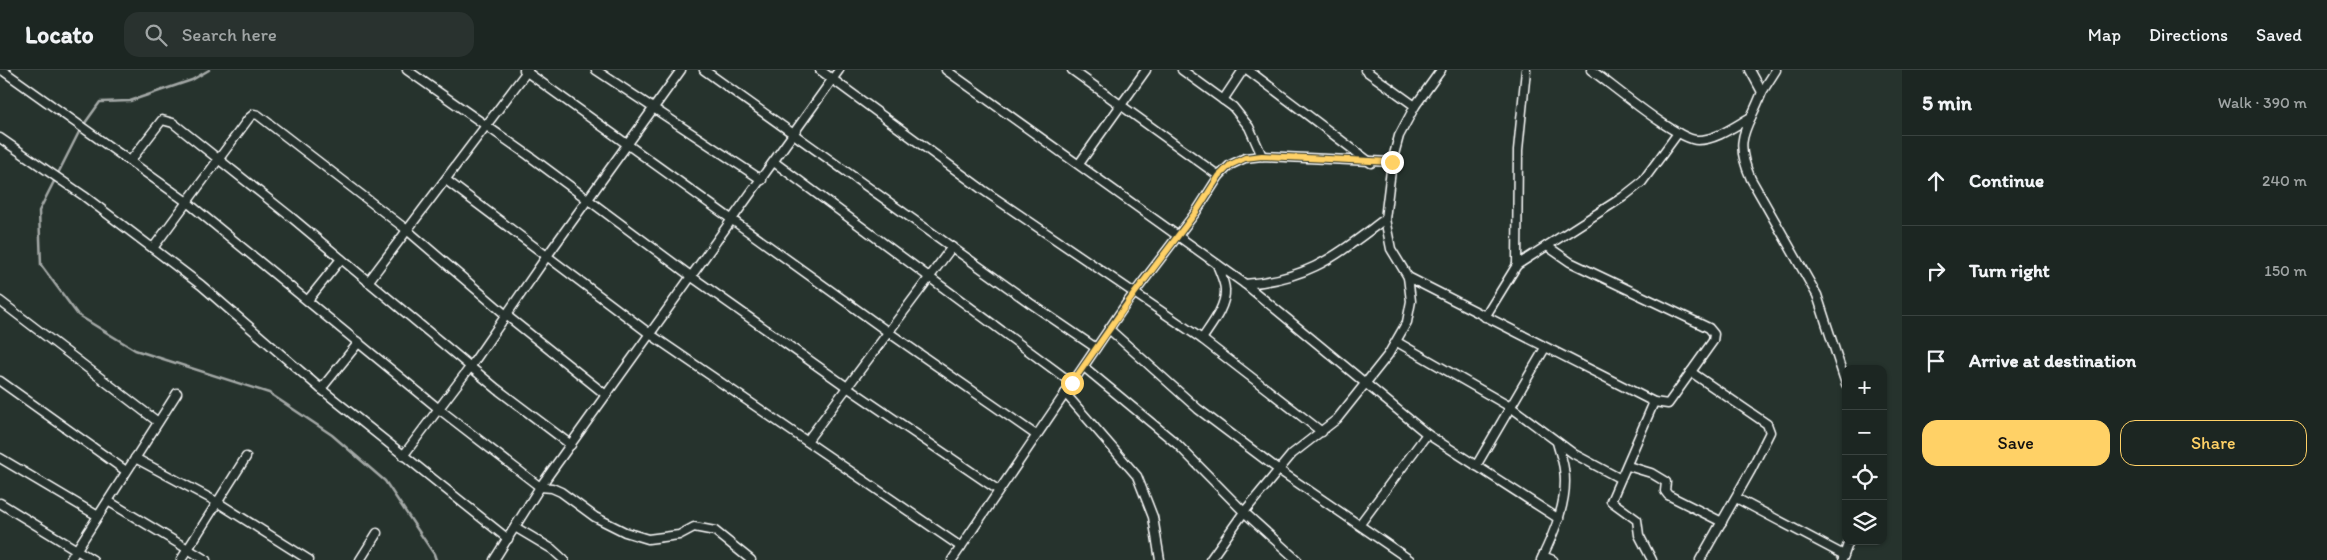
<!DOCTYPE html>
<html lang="en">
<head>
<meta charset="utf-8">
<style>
  body { margin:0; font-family:Itim,sans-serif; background:#29322f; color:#f1f3f6 }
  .controls { position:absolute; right:15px; bottom:15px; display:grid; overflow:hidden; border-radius:10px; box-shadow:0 1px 4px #0004 }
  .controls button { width:45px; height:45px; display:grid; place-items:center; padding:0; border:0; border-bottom:1px solid #3a4340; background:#1c2622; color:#f1f3f6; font:25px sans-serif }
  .stop { position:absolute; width:15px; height:15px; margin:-11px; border:4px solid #ffd166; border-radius:50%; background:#fff }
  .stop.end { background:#ffd166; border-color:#fff; box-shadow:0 1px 5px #0008 }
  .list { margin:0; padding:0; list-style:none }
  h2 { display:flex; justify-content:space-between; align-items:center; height:65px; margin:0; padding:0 20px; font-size:21px }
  h2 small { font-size:16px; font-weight:400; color:#a0a5a5 }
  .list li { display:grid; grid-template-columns:32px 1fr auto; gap:15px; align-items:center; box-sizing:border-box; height:90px; padding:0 20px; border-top:1px solid #3a4340 }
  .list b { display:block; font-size:19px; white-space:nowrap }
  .list em { font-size:16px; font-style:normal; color:#a0a5a5 }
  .actions { display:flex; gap:10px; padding:15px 20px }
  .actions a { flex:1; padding:11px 0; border:1px solid #ffd166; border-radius:15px; text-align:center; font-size:18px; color:#ffd166 }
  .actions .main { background:#ffd166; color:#111 }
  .icon { flex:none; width:28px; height:28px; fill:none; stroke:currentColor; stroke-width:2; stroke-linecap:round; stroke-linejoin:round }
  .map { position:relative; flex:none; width:1902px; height:490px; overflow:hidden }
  header { display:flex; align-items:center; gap:30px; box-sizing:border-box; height:70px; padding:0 25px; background:#1c2622; border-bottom:1px solid #3a4340 }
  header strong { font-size:24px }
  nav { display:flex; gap:28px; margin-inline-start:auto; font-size:18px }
  .search { width:350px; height:45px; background:#29322f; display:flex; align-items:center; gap:12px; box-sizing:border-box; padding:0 18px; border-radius:15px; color:#a0a5a5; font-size:19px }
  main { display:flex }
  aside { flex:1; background:#1c2622 }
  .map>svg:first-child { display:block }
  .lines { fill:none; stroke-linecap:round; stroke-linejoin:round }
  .stream { stroke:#a4a9a7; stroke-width:2.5 }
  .minor-casing { stroke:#fff; stroke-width:11 }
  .minor { stroke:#26332d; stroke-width:8 }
  .route { stroke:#ffd166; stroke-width:6 }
</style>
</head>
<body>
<header>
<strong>Locato</strong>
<div class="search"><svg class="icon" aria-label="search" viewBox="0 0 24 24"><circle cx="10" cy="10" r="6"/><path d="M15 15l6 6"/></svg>Search here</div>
<nav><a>Map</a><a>Directions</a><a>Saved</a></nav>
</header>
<main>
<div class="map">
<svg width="1902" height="490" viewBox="0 0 1902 490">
  <rect width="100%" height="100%" fill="#26332d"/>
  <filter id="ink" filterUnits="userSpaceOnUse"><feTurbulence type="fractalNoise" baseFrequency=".02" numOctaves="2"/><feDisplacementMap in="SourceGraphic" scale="10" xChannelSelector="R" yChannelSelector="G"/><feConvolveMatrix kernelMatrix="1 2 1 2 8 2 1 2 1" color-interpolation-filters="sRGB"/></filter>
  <g filter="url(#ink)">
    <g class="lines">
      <path class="stream" d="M209 0 192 10 130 31 100 32 80 60 39 141 41 195 78 245 135 280 269 323 332 365 385 411 434 484 436 490"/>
      <defs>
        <g id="minor">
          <path d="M2 0 187 132 439 339 540 417 552 418 561 422 595 447 625 462 648 469 679 465 694 457 715 461 751 490"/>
          <path d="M407 0 528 85 692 207 847 317 998 420"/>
          <path d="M524 0 888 262 1036 365"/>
          <path d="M596 0 762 110"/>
          <path d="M704 0 1030 233 1096 278"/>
          <path d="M820 0 983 120 1202 269 1322 362"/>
          <path d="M946 0 1245 214 1427 364 1559 449"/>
          <path d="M1072 0 1219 106"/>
          <path d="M1182 0 1233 37 1249 57 1262 86"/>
          <path d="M1248 0 1371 93"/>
          <path d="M1365 0 1415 36"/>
          <path d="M1591 0C1611 14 1678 71 1698 70 1716 70 1735 56 1751 47"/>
          <path d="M1750 0 1762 22C1748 60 1732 66 1751 109L1817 225 1846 314"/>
          <path d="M1762 22 1776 0"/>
          <path d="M1223 30 1243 0"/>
          <path d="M0 68 84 126 201 215 321 319 508 469"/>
          <path d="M131 90 162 50 173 53 291 147 497 319 571 375"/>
          <path d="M774 92 1072 313"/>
          <path d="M1079 94 1146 0"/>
          <path d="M446 110 650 264 961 477"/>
          <path d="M153 178 249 48 254 44 258 45 407 160 506 245 606 325"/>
          <path d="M1517 195 1518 80 1526 0"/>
          <path d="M1408 207 1654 332 1668 334 1713 271 1714 264 1709 258 1570 192 1547 176"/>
          <path d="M368 212 528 0"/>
          <path d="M1245 214C1310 209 1335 186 1385 149"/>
          <path d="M308 230 341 189"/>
          <path d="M0 231 158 352"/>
          <path d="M1485 247 1517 195 1623 127 1642 112 1678 63"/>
          <path d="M1109 259 1198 339 1279 400 1410 490"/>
          <path d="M1202 269C1211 255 1226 237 1225 220 1225 212 1219 201 1217 194"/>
          <path d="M1397 272 1512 338 1574 384 1619 408"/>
          <path d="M1084 297 1177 374 1244 442 1297 490"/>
          <path d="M1691 302 1767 354 1770 362 1751 400 1700 490"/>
          <path d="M0 311 126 401"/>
          <path d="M321 319 359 272"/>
          <path d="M1065 323 1137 406 1153 447 1160 490"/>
          <path d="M807 371 952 177"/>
          <path d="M403 386 471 296 547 186 681 0"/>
          <path d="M0 388 98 446"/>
          <path d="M135 388 217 432 309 490"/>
          <path d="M1476 396 1545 278"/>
          <path d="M1628 396 1651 403 1666 412 1665 421 1668 425 1722 452"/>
          <path d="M1736 428 1844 485"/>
          <path d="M108 431 206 490"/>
          <path d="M0 433 93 490"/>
          <path d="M1360 454 1427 364"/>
          <path d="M515 457 552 479 564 490"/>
          <path d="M1543 486 1553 490"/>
          <path d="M1843 488 1849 471"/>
          <path d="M70 490 177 323"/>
          <path d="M181 490 246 387"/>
          <path d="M360 490 377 463"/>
          <path d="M494 490 540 417 839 0"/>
          <path d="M952 490 1126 234 1196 142 1219 106 1230 95 1245 88 1262 86 1392 92"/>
          <path d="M1210 490 1244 442 1292 384 1337 349 1388 285 1407 252 1411 231 1408 207 1391 179 1385 149 1392 92 1399 66 1415 36 1441 0"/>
          <path d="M1541 490C1554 463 1569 430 1564 399 1563 390 1559 381 1557 372"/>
          <path d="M1652 490 1639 465 1637 450 1611 431 1654 332"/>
        </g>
      </defs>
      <use href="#minor" class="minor-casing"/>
      <use href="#minor" class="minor"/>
    </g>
  </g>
  <g class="lines" filter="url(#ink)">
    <path class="route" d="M1072 313 1134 224 1196 142 1219 106 1230 95 1245 88 1262 86 1392 92"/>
  </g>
</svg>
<div class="controls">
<button>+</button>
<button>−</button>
<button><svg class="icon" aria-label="locate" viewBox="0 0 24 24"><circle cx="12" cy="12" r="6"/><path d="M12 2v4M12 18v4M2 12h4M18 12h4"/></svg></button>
<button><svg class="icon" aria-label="layers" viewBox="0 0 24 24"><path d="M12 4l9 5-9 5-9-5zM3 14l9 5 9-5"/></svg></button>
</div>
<div class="stop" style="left:1072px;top:313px"></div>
<div class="stop end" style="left:1392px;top:92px"></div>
</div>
<aside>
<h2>5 min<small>Walk · 390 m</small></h2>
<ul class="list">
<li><svg class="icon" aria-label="ahead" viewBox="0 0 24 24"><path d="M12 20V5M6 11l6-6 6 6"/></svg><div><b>Continue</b></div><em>240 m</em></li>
<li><svg class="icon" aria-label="right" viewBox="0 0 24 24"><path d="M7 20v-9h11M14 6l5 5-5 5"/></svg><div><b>Turn right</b></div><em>150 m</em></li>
<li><svg class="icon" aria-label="arrive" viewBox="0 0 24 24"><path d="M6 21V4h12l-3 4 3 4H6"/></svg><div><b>Arrive at destination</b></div></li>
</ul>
<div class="actions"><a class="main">Save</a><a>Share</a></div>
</aside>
</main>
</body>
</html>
